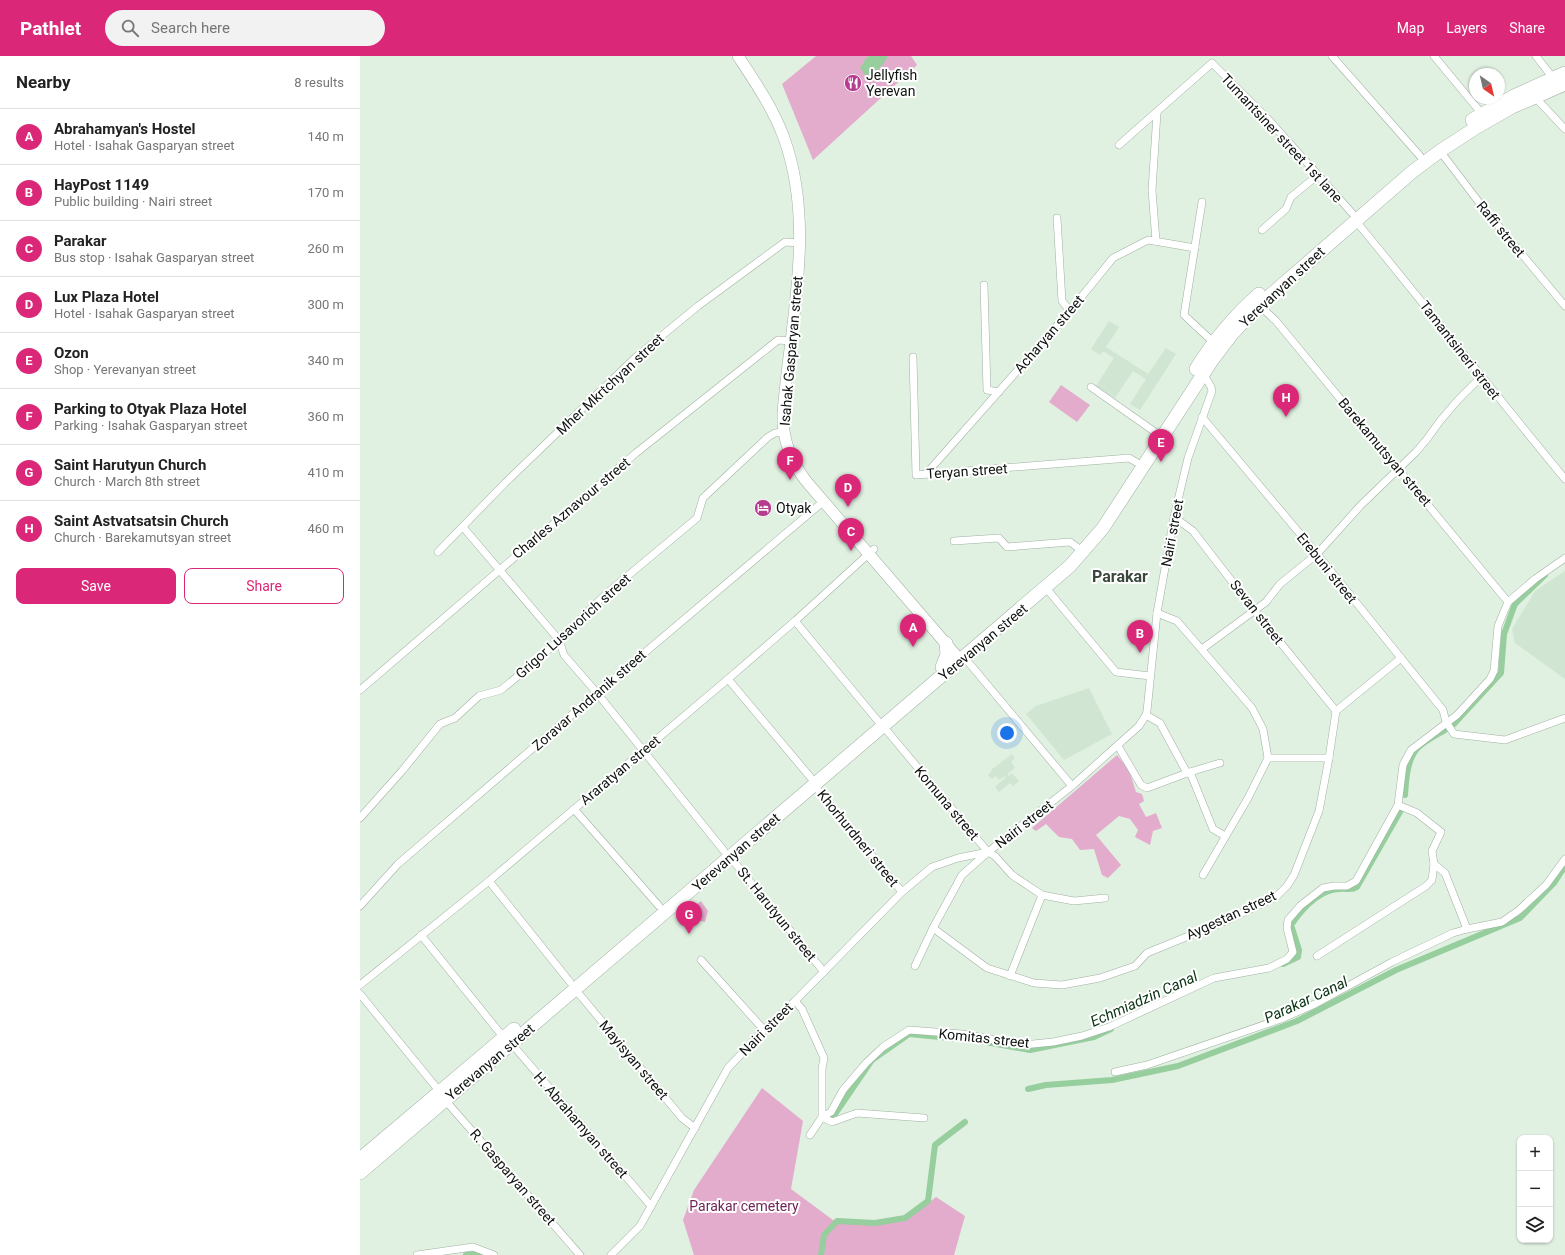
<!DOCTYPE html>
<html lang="en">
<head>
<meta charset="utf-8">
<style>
  body { margin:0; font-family:Roboto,sans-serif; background:#f2f2f2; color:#222 }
  .controls { position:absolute; right:12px; bottom:12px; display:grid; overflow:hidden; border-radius:8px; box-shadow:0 1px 3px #0004 }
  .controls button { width:36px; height:36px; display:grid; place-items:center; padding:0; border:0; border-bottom:1px solid #e0e0e0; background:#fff; color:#222; font:20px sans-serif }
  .compass { position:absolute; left:1109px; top:12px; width:36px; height:36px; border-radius:50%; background:#fff; box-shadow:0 1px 3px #0004; rotate:146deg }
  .you { position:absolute; left:647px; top:677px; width:14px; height:14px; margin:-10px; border:3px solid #fff; border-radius:50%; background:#1a73e8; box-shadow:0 0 0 6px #1a73e833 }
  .badge { display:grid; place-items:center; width:26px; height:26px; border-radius:50%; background:#db2777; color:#fff; font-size:13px; font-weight:700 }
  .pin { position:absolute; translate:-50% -33px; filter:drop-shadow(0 1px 2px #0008) }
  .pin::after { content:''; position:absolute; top:21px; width:14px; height:12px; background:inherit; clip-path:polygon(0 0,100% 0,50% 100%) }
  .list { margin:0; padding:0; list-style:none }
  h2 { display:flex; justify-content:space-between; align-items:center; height:52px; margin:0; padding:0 16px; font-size:17px }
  h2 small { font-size:13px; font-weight:400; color:#767676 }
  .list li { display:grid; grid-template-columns:26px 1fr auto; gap:12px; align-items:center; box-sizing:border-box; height:56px; padding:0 16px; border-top:1px solid #e0e0e0 }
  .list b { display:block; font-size:15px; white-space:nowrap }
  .list p { margin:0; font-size:13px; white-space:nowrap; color:#767676 }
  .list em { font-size:13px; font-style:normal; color:#767676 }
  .actions { display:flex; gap:8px; padding:12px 16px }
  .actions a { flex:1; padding:9px 0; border:1px solid #db2777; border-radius:8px; text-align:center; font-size:14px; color:#db2777 }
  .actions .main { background:#db2777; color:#fff }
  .icon { flex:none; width:22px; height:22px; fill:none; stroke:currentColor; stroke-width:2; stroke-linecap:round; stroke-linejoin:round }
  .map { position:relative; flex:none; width:1205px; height:1199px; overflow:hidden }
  header { display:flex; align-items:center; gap:24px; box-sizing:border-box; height:56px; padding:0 20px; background:#db2777; color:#fff }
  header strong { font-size:19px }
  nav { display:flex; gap:22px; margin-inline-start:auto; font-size:14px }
  .search { width:280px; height:36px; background:#f2f2f2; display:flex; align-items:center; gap:10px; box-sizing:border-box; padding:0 14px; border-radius:22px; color:#767676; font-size:15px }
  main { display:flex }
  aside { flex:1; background:#fff }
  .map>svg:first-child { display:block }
  .built { fill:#d0e6d2 }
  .green { fill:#e3accd }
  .water { fill:#96ce9d }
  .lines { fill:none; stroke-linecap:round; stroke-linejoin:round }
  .canal { stroke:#96ce9d; stroke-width:6 }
  .street-casing { stroke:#a1b0a3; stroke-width:8 }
  .primary-casing { stroke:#a1b0a3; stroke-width:12 }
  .highway-casing { stroke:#a1b0a3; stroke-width:14 }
  .street { stroke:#fff; stroke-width:7 }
  .primary { stroke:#fff; stroke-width:11 }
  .highway { stroke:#fff; stroke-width:13 }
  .labels { text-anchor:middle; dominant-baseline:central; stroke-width:4; stroke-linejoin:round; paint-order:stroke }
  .poi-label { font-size:14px; fill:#0d130e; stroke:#fff; text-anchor:start }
  .street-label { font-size:14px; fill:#0d130e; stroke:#fff }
  .park-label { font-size:14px; fill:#702658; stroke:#fff }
  .water-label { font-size:15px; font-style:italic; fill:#093313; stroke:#fff }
  .quarter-label { font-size:16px; font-weight:bold; fill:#3b483c; stroke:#fff }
</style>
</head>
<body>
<header>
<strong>Pathlet</strong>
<div class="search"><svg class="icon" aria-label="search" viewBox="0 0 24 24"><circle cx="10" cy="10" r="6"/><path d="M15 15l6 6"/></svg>Search here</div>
<nav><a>Map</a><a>Layers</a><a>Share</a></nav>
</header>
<main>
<aside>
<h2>Nearby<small>8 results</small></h2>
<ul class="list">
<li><span class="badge">A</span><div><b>Abrahamyan's Hostel</b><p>Hotel · Isahak Gasparyan street</p></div><em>140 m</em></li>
<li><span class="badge">B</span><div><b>HayPost 1149</b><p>Public building · Nairi street</p></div><em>170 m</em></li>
<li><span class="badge">C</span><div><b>Parakar</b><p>Bus stop · Isahak Gasparyan street</p></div><em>260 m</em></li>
<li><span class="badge">D</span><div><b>Lux Plaza Hotel</b><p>Hotel · Isahak Gasparyan street</p></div><em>300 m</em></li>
<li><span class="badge">E</span><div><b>Ozon</b><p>Shop · Yerevanyan street</p></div><em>340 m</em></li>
<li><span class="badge">F</span><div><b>Parking to Otyak Plaza Hotel</b><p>Parking · Isahak Gasparyan street</p></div><em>360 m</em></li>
<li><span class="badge">G</span><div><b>Saint Harutyun Church</b><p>Church · March 8th street</p></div><em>410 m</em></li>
<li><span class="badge">H</span><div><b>Saint Astvatsatsin Church</b><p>Church · Barekamutsyan street</p></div><em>460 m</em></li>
</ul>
<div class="actions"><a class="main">Save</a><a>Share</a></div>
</aside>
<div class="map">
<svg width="1205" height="1199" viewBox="0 0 1205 1199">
  <rect width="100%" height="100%" fill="#e0f0e1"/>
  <g class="built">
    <path d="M749 265 759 271 746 291 788 318 806 292 816 298 780 354 770 348 786 323 773 315 755 342 736 330 754 302 743 295 740 299 731 293Z"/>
    <path d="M1205 515V623L1155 587 1152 573 1175 535Z"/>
    <path d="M729 632 752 678 704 704 666 658 676 650Z"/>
    <path d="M652 698 655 702 651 706 655 712 647 718 649 720 652 717 659 725 653 730 650 727 639 736 635 731 646 721 645 720 639 724 636 720 632 723 628 719 632 715 631 714Z"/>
  </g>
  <g class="green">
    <path d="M456 0H551L557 9 453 104 422 28Z"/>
    <path d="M701 329 730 349 717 366 689 346Z"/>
    <path d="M757 699 769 714 776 736 782 738 784 745 779 748 786 761 796 757 802 772 793 775 790 789 775 781 778 774 770 763 759 760 736 779 761 809 748 822 742 819 734 793 720 794 712 783 699 781 686 768 676 775 672 772Z"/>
    <path d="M341 845 348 855 345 866 341 865 336 866 325 858Z"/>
    <path d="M402 1032 443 1065 431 1133 473 1164H547L576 1141 605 1160 594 1199H334L323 1164 334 1134Z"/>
  </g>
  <path class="water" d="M509 0H528L524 7 515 17 512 16 509 19H505L500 11C504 8 504 3 509 0Z"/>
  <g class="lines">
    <g class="canal">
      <path d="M1094 668 1141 617 1144 578 1155 548 1185 519"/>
      <path d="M1045 739C1046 725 1047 705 1056 694 1062 686 1077 679 1085 674"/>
      <path d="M923 908 938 901 939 894 931 869C942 853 958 834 979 833 987 832 991 835 997 831L1041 754"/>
      <path d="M668 1033 686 1029 752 1024 818 1010 937 965 1036 914 1160 862 1194 827 1205 810"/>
      <path d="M473 1061 512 1004 549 978 620 985 670 994 734 981 751 973"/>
      <path d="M106 1199 116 1198 118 1199"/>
      <path d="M461 1199 464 1179 477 1165 515 1167 545 1162 568 1145 575 1089 605 1066"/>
    </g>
    <defs>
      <g id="street">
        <path d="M972 0 1060 100"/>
        <path d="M1074 0 1122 58"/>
        <path d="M1176 0 1193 22"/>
        <path d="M1175 41 1205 73"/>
        <path d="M759 89 852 7 907 62 992 157"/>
        <path d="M1080 95 1121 149 1205 250"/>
        <path d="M842 146 824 259 853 286"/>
        <path d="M697 162 702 245 710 255"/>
        <path d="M995 164C1066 250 1134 337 1205 423"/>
        <path d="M902 174 926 153 931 141 958 119"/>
        <path d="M796 185 792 134 797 57"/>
        <path d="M624 229 627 334 639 336"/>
        <path d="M899 249 916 265 1148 546"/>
        <path d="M553 301 556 419 769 402 776 406"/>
        <path d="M731 331 795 376"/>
        <path d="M842 361 957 498 1083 654 1086 666 1094 678 1145 684 1205 662"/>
        <path d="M566 418 710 255 753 202 788 184 835 192"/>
        <path d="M814 461 833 475 894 554 976 655"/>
        <path d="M103 471 199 584 204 599 237 637 364 795"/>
        <path d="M594 485 639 482 647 491 710 486 717 491"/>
        <path d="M78 496 145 427 276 301 338 250 425 186 439 187"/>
        <path d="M686 532 756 616 790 620"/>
        <path d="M797 557 817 565 892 652 903 673 908 702 888 742 843 819"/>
        <path d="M435 565 518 665"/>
        <path d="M842 593 906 546 920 528 957 498 1001 449 1056 396 1067 383 1080 365 1098 344 1121 321"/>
        <path d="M604 601 712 730"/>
        <path d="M368 623 451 722"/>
        <path d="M0 634 276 397 418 284 431 285"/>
        <path d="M786 659 800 667 827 717"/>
        <path d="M523 670 628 796 635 800 652 819 682 839 714 845 745 842"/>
        <path d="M758 690 781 729 787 732 830 716 853 773 865 780"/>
        <path d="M908 702H969"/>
        <path d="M830 716 860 707"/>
        <path d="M454 729 542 836"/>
        <path d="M1038 749 1057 757 1081 776 1072 795 1074 808 1085 817 1107 873"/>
        <path d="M214 753 299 850"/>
        <path d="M0 762 42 715 80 668 95 662 119 640 141 634 181 601 246 538 337 462 343 442 408 381 415 377 424 376"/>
        <path d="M370 801 464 916"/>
        <path d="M129 825 210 926"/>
        <path d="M0 850 38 808 237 637 464 445"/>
        <path d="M573 872 627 912 674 927 702 929 740 922 775 910 787 897 870 863 916 841 927 830 934 819 959 755 969 702 976 655 1041 602"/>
        <path d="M61 879 144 982"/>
        <path d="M957 900 1066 830 1072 824 1074 808"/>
        <path d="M341 904 404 974"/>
        <path d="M555 910 573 872 602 819 627 797"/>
        <path d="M650 920 682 839"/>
        <path d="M0 929 129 825 368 623 435 565 514 493"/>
        <path d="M215 933 322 1062 335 1072"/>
        <path d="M0 938 80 1036"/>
        <path d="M435 945 442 953 464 1002 462 1013V1061L472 1066 497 1057 564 1062"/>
        <path d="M151 987 291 1150"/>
        <path d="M755 1016 787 1009 921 963 955 948 1032 906 1093 877 1107 873 1142 866 1159 854 1186 829 1205 803"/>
        <path d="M85 1044 220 1199"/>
        <path d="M450 1079 462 1061 471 1056 483 1034 506 1007 523 991 549 974 602 978 663 989 693 986 722 980 749 971 854 922 909 912 927 903 933 896 927 872 928 864 940 850 963 832 974 830H987L996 825 1038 749 1043 709 1051 694 1097 659 1130 623 1134 615 1138 570 1148 546 1175 523 1205 502"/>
        <path d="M57 1199 113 1191 134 1199"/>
        <path d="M251 1199 280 1170 368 1012 404 974 435 945 542 836 572 811 598 802 628 796 712 730 779 670 786 659 787 655 797 557 814 461 828 402 852 335 851 331 843 317"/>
      </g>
      <path id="primary" d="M378 0C395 26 413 52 424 82 456 170 430 267 423 357 422 383 430 404 446 425L600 604"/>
      <g id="highway">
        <path d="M1112 64 1154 40 1205 17"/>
        <path d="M836 313C854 284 874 260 899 238"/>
        <path d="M582 611 587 599 586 587"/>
        <path d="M0 1103 154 973"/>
        <path d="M0 1117 710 510 743 472 853 303 872 278 899 249 1052 116 1080 95 1117 71 1152 51 1205 28"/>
      </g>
    </defs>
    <use href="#street" class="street-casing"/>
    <use href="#primary" class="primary-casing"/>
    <use href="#highway" class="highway-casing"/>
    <use href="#street" class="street"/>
    <use href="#primary" class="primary"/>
    <use href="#highway" class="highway"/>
  </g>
  <defs>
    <symbol id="restaurant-disc" viewBox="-11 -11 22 22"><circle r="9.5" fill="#b63c8f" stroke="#fff"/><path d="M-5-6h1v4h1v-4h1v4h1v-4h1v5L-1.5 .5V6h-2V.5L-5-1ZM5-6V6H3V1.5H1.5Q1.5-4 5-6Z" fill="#fff"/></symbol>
    <symbol id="hotel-disc" viewBox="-11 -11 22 22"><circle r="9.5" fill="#b63c8f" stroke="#fff"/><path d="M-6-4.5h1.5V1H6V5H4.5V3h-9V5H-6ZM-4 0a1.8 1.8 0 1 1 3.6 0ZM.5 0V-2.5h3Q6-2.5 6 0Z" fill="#fff"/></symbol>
  </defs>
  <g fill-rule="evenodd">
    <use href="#restaurant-disc" x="483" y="17" width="20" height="20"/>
    <use href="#hotel-disc" x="393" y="442" width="20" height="20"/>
  </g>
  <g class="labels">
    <g class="poi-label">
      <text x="506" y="19">Jellyfish<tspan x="506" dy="16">Yerevan</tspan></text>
      <text x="416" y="452">Otyak</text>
    </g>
    <g class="street-label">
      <text transform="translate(922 82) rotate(47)">Tumantsiner street 1st lane</text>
      <text transform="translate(1141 173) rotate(51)">Raffi street</text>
      <text transform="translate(922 231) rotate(-43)">Yerevanyan street</text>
      <text transform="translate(689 278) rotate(-49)">Acharyan street</text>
      <text transform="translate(1100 294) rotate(52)">Tamantsineri street</text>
      <text transform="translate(431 295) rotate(-85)">Isahak Gasparyan street</text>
      <text transform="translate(250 328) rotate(-43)">Mher Mkrtchyan street</text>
      <text transform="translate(1025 396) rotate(50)">Barekamutsyan street</text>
      <text transform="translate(607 415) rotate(-4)">Teryan street</text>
      <text transform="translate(211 452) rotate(-40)">Charles Aznavour street</text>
      <text transform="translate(812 477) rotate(-79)">Nairi street</text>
      <text transform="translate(967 512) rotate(51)">Erebuni street</text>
      <text transform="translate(897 556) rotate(52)">Sevan street</text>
      <text transform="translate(213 570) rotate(-42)">Grigor Lusavorich street</text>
      <text transform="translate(623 586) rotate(-40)">Yerevanyan street</text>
      <text transform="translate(229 644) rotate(-41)">Zoravar Andranik street</text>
      <text transform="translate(260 714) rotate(-40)">Araratyan street</text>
      <text transform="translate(587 747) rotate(50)">Komuna street</text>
      <text transform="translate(664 768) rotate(-38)">Nairi street</text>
      <text transform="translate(498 782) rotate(51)">Khorhurdneri street</text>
      <text transform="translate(376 796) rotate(-41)">Yerevanyan street</text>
      <text transform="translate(417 858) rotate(51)">St. Harutyun street</text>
      <text transform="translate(871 859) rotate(-25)">Aygestan street</text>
      <text transform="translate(406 973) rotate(-45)">Nairi street</text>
      <text transform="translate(624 982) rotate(6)">Komitas street</text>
      <text transform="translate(274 1004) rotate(50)">Mayisyan street</text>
      <text transform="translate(130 1006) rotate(-40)">Yerevanyan street</text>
      <text transform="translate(221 1069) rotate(49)">H. Abrahamyan street</text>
      <text transform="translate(153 1121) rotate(49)">R. Gasparyan street</text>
    </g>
    <g class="park-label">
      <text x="384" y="1150">Parakar cemetery</text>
    </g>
    <g class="water-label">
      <text transform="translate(784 943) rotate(-24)">Echmiadzin Canal</text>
      <text transform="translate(946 944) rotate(-25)">Parakar Canal</text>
    </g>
    <g class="quarter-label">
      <text x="760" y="520">Parakar</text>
    </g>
  </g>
</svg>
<div class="controls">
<button>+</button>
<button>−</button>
<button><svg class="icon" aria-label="layers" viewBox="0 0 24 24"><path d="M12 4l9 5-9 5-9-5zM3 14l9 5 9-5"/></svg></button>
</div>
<svg class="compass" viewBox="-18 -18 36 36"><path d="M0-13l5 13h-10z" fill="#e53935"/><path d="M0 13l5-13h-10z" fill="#767676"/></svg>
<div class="you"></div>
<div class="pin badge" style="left:553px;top:591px">A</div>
<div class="pin badge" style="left:780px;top:597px">B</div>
<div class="pin badge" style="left:491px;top:495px">C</div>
<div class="pin badge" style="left:488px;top:451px">D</div>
<div class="pin badge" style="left:801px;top:406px">E</div>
<div class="pin badge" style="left:430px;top:424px">F</div>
<div class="pin badge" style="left:329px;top:878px">G</div>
<div class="pin badge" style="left:926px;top:361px">H</div>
</div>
</main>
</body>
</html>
